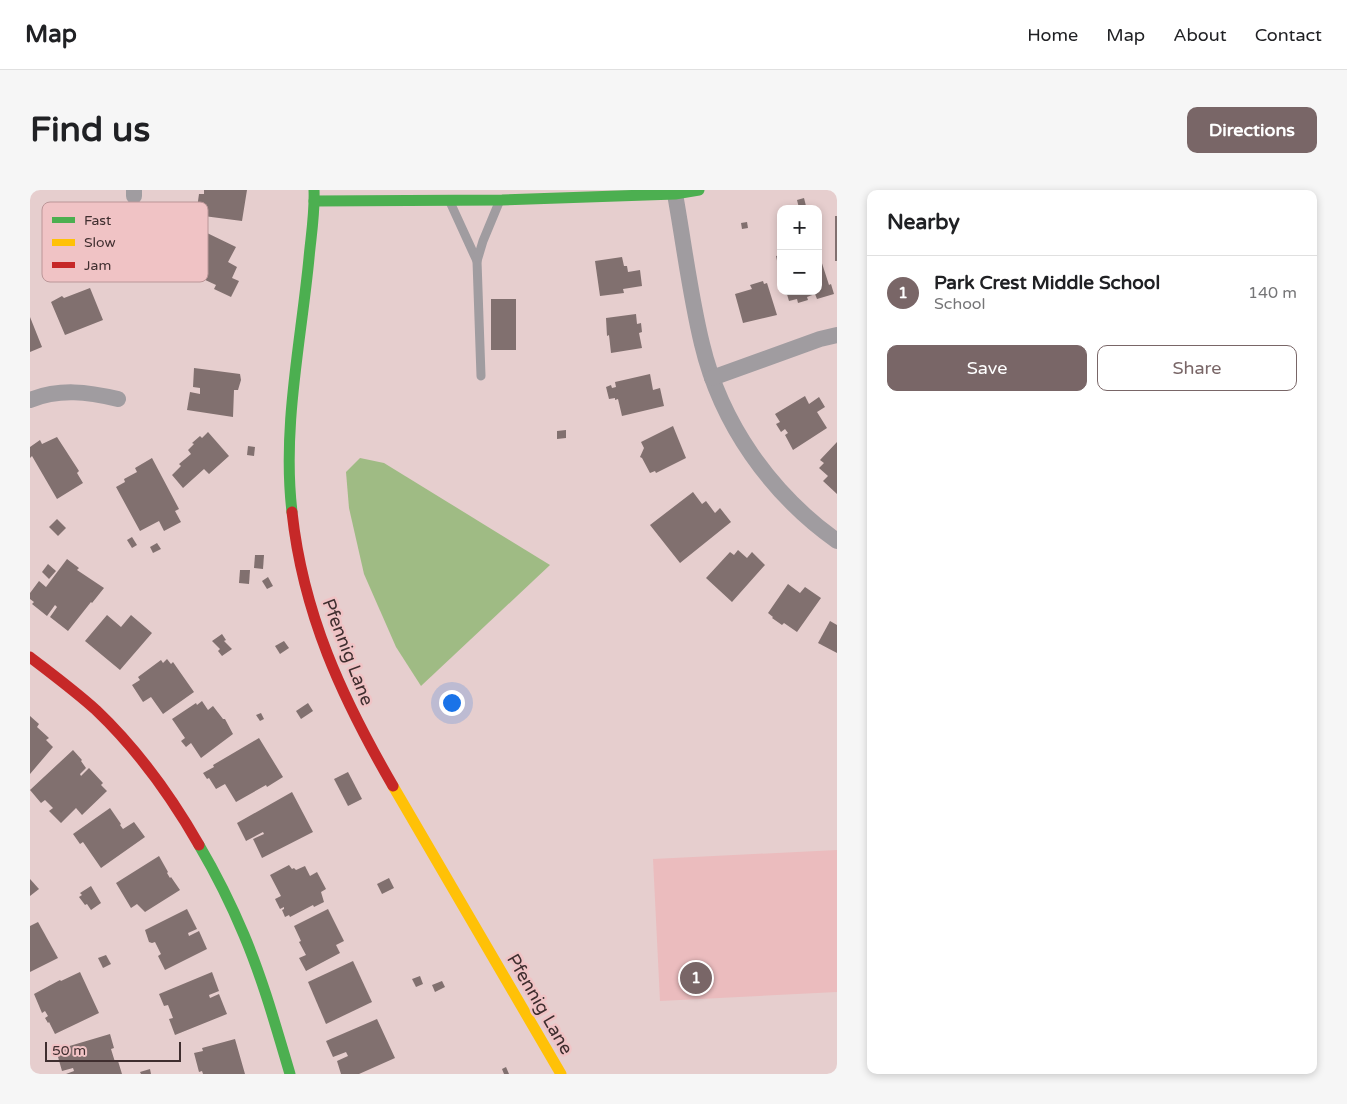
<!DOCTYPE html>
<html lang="en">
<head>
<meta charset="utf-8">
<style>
  body { margin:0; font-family:"Varela Round",sans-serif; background:#f6f6f6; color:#202124 }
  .controls { position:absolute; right:15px; top:15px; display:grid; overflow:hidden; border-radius:10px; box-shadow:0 2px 8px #0003 }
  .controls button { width:45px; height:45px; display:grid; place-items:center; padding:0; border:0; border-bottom:1px solid #e0e0e0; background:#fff; color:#202124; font:25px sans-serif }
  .scale { position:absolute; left:15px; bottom:12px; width:136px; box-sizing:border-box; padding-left:5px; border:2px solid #3f2e2f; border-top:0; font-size:14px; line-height:18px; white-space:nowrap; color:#3f2e2f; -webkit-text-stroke:4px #f0c3c5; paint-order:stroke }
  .you { position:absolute; left:421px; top:512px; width:18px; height:18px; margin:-12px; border:4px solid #fff; border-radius:50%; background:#1a73e8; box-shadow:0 0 0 8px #1a73e833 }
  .badge { display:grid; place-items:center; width:32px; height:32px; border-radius:50%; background:#796667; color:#fff; font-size:16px; font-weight:700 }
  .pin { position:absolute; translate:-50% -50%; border:2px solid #fff; box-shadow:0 1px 5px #0006 }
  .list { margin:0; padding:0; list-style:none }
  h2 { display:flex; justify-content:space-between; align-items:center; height:65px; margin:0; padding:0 20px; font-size:21px }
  h2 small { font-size:16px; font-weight:400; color:#757577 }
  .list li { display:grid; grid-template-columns:32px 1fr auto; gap:15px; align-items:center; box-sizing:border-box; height:75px; padding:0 20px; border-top:1px solid #e0e0e0 }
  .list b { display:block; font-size:19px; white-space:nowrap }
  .list p { margin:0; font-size:16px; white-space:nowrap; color:#757577 }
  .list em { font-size:16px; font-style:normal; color:#757577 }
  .actions { display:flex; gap:10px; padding:15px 20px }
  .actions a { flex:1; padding:11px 0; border:1px solid #796667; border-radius:10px; text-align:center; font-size:18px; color:#796667 }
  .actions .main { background:#796667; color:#fff }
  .map { position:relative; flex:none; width:807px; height:884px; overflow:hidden; border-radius:10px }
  header { display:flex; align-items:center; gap:30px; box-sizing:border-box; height:70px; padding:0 25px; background:#fff; border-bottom:1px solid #e0e0e0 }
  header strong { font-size:24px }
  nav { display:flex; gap:28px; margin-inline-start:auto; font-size:18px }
  .intro { display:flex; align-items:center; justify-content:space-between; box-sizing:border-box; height:120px; padding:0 30px }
  h1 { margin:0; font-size:35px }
  .button { padding:12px 22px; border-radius:10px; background:#796667; color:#fff; font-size:18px; font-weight:700 }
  main { display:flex; gap:30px; padding:0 30px }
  aside { flex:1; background:#fff; border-radius:10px; box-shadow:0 2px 8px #0003 }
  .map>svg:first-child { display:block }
  .green { fill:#ebbcbe }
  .water { fill:#9fbb84 }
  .building { fill:#81706f }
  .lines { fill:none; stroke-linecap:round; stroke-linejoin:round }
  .lane { stroke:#a09ca0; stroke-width:9 }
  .street { stroke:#a09ca0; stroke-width:16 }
  .fast { stroke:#4caf50; stroke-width:11 }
  .slow { stroke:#ffc107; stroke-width:11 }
  .jam { stroke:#c62828; stroke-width:11 }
  .labels { text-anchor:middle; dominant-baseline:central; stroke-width:5; stroke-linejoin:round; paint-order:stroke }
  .street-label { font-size:18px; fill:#3f2e2f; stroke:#f0c3c5 }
  .key { fill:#f0c3c5; stroke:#bb9698; stroke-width:1 }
  .key-label { font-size:14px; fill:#3f2e2f }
</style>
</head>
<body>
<header>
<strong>Map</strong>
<nav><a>Home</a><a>Map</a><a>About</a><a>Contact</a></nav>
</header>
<div class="intro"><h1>Find us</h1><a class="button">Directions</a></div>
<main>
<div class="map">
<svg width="807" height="884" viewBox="0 0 807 884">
  <rect width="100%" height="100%" fill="#e6cece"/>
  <path class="green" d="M807 660V802L630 811 623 669Z"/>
  <path class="water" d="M330 268 354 273 520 375 391 496 366 457 334 384 319 318 316 282Z"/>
  <g class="building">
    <path d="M174 0H217L212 31 166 25 169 4H174Z"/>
    <path d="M774 8 776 16 769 18 767 10Z"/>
    <rect x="805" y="26" width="2" height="45"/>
    <path d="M717 32 718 38 712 39 711 33Z"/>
    <path d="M175 42 206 57 198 72 207 77 202 88 209 91 201 107 184 99 186 95 156 81 169 49 171 50Z"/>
    <path d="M789 64 799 95 801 94 804 104 787 109 785 104 777 107 778 110 768 113 767 109 759 111 756 101H788Z"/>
    <path d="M751 65V84H750L746 66Z"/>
    <path d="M592 67 594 76H597L598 82 610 80 612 96 593 99 594 103 570 106 565 71Z"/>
    <path d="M733 91 734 94 737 93 747 125 713 133 705 104 722 99 720 95Z"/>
    <path d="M60 98 73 130 35 145 21 112 32 106 34 108Z"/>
    <rect x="461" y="109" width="25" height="51"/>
    <path d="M606 124 607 134 611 133 612 142 609 143 612 158 581 163 579 145 577 146 576 128Z"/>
    <path d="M0 127 12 157 0 162Z"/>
    <path d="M164 178 210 184 211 190 208 200H204L203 227 157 220 160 202 170 204V198L163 197Z"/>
    <path d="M620 184 623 200 630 198 634 216 592 226 588 209 585 210V208L579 209 576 197 581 195 582 198 586 197 585 192Z"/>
    <path d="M775 206 779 214 789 207 795 217 787 222 797 238 763 260 755 245 758 243 755 239 751 242 746 234 750 232 745 224Z"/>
    <path d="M643 236 656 268 626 283 625 281 620 283 612 268 610 267 614 258 611 252Z"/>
    <path d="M536 240V248L527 249V241Z"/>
    <path d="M178 242 199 266 179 284 174 279 153 298 142 285 151 276 149 274 161 264 158 260 164 254 162 253 170 246 172 248Z"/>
    <path d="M27 247 49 281 47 283 53 293 27 309 2 266 0 268V257L10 250 12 254Z"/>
    <path d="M807 252V304L793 291 798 286 789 278 794 273 790 270Z"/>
    <path d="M218 256 225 257 224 266 217 265Z"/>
    <path d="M122 268 149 319 145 321 151 332 134 341 129 331 110 341 86 297 95 292 94 289 107 282 105 278Z"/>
    <path d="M663 302 672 314 676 311 685 323 690 318 701 332 650 373 620 335Z"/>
    <path d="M27 329 36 338 28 346 19 337Z"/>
    <path d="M102 347 107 355 102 358 97 350Z"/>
    <path d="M127 353 131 359 123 363 120 357Z"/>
    <path d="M708 360 717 368 722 362 735 375 702 412 676 388 700 362 704 365Z"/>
    <path d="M225 365H234L233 379 224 378Z"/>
    <path d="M37 369 49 378 47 380 74 398 62 413 61 412 38 441 20 427 27 417 25 415 17 426 2 414 4 412 0 409V403L9 391 16 397Z"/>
    <path d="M18 374 26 381 19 389 12 382Z"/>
    <path d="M210 380H220L219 394 209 393Z"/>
    <path d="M238 387 243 396 237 399 232 391Z"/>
    <path d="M758 394 770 403 775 397 791 408 767 442 754 433 752 435 742 428 743 427 738 423Z"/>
    <path d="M77 425 91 437 101 425 122 443 90 480 55 451Z"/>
    <path d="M800 431 807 435V463L788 453Z"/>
    <path d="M192 444 196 450 194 451 202 459 192 466 188 461 190 459 182 451Z"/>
    <path d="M254 451 259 458 250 464 245 456Z"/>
    <path d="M137 469 141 474 143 472 164 502 133 524 121 507 113 512 102 495 110 490 108 487 131 470 133 473Z"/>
    <path d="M172 511 178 520 183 516 193 529H195L203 544 171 568 161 553 156 557 151 551 155 548 142 529 166 513 167 515Z"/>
    <path d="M278 513 283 521 271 529 266 521Z"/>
    <path d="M231 523 234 529 230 531 226 525Z"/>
    <path d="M0 526 9 534 7 537 19 548 16 550 23 557 0 584Z"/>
    <path d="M229 548 253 587 237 597 236 595 206 612 195 594 186 599 179 588 177 589 173 583 184 577 183 575Z"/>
    <path d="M43 560 52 570 51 571 56 578 50 584 51 586 59 578 73 593 71 595 77 601 52 625 46 618 31 633 19 621 23 618 15 610 11 613 0 600Z"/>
    <path d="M318 582 332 609 318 616 304 589Z"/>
    <path d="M262 602 283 642 232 668 223 649 234 644 233 642 216 651 207 633Z"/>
    <path d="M80 618 91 634 90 635 93 639 104 632 115 647 71 678 53 652 50 654 43 644Z"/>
    <path d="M129 666 138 682 137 683 140 688 141 687 150 700 115 722 107 714 101 718 86 693Z"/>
    <path d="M259 675 262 679 264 678 266 680 275 676 280 686 287 682 296 699 291 702 294 712 284 717 283 715 260 727 259 725 255 727 252 720 254 719V717L250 719 245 709 251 706 240 685Z"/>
    <path d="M359 688 364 698 352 704 347 694Z"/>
    <path d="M0 689 9 699 0 706Z"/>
    <path d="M61 696 71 713 61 720 57 714 55 715 49 707 52 705 50 703Z"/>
    <path d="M157 719 167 739 158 743 159 746 169 741 177 759 135 780 128 766 131 764 125 752 122 753 119 752 115 740Z"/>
    <path d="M298 719 314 751 306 755 310 763 276 781 269 768 276 765 269 752 271 751 264 736Z"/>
    <path d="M8 732 28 768 0 782V736Z"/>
    <path d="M76 765 81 774 73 778 68 768Z"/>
    <path d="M323 771 342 812 296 834 278 792Z"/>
    <path d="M50 782 69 823 25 844 19 832 18 833 15 828 18 826 15 821 12 823 4 804 30 790 31 791Z"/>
    <path d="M182 782 189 801 179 805 180 808 189 804 197 824 145 845 139 829 143 828 138 815 134 816 129 804Z"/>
    <path d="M390 786 393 794 386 797 382 789Z"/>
    <path d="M412 791 415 797 405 802 402 795Z"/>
    <path d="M347 829 365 868 329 884H311L307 871 318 866 316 862 303 867 296 851Z"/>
    <path d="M80 844 84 858 81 859 85 872 88 871 92 884H36L44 881 43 878 32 881 26 860Z"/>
    <path d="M205 849 215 884H173L172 881 169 882 164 863 173 861 172 858Z"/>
    <path d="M476 877 479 884H474L472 879Z"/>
    <path d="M120 879 121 884H111L110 882Z"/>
  </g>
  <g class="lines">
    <g class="lane">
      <path d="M420 12 447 71"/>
      <path d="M451 186 447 71 453 51 470 10"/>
    </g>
    <g class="street">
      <path d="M645 4C654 54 660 105 672 154 691 234 741 304 807 351"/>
      <path d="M104 6V0"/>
      <path d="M682 188 790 149 807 145"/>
      <path d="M0 210C30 198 58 202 88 209"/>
    </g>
    <g class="fast">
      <path d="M284 11 472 10 645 4 669 0"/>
      <path d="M262 322C252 237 271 152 279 68 281 46 285 23 284 0"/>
      <path d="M169 655C186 684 201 714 214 745 233 790 246 837 260 884"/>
    </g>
    <path class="slow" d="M363 596 531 884"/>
    <g class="jam">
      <path d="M262 322C273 424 312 508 363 596"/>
      <path d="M0 467C22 484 45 501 66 520 107 559 141 606 169 655"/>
    </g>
  </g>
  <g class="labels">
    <g class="street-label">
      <text transform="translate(318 462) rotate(69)">Pfennig Lane</text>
      <text transform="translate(510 814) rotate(60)">Pfennig Lane</text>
    </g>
  </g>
  <rect x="12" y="12" width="166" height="80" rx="8" class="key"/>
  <rect x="22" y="27" width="23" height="6" fill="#4caf50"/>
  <rect x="22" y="49" width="23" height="7" fill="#ffc107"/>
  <rect x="22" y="72" width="23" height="6" fill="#c62828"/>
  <g class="key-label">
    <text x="54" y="35">Fast</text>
    <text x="54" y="57">Slow</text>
    <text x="54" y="80">Jam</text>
  </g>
</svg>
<div class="controls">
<button>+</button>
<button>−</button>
</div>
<div class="scale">50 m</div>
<div class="you"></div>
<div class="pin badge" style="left:666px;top:788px">1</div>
</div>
<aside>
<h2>Nearby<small></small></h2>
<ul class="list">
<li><span class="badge">1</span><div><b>Park Crest Middle School</b><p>School</p></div><em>140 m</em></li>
</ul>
<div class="actions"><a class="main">Save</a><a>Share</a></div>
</aside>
</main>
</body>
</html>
